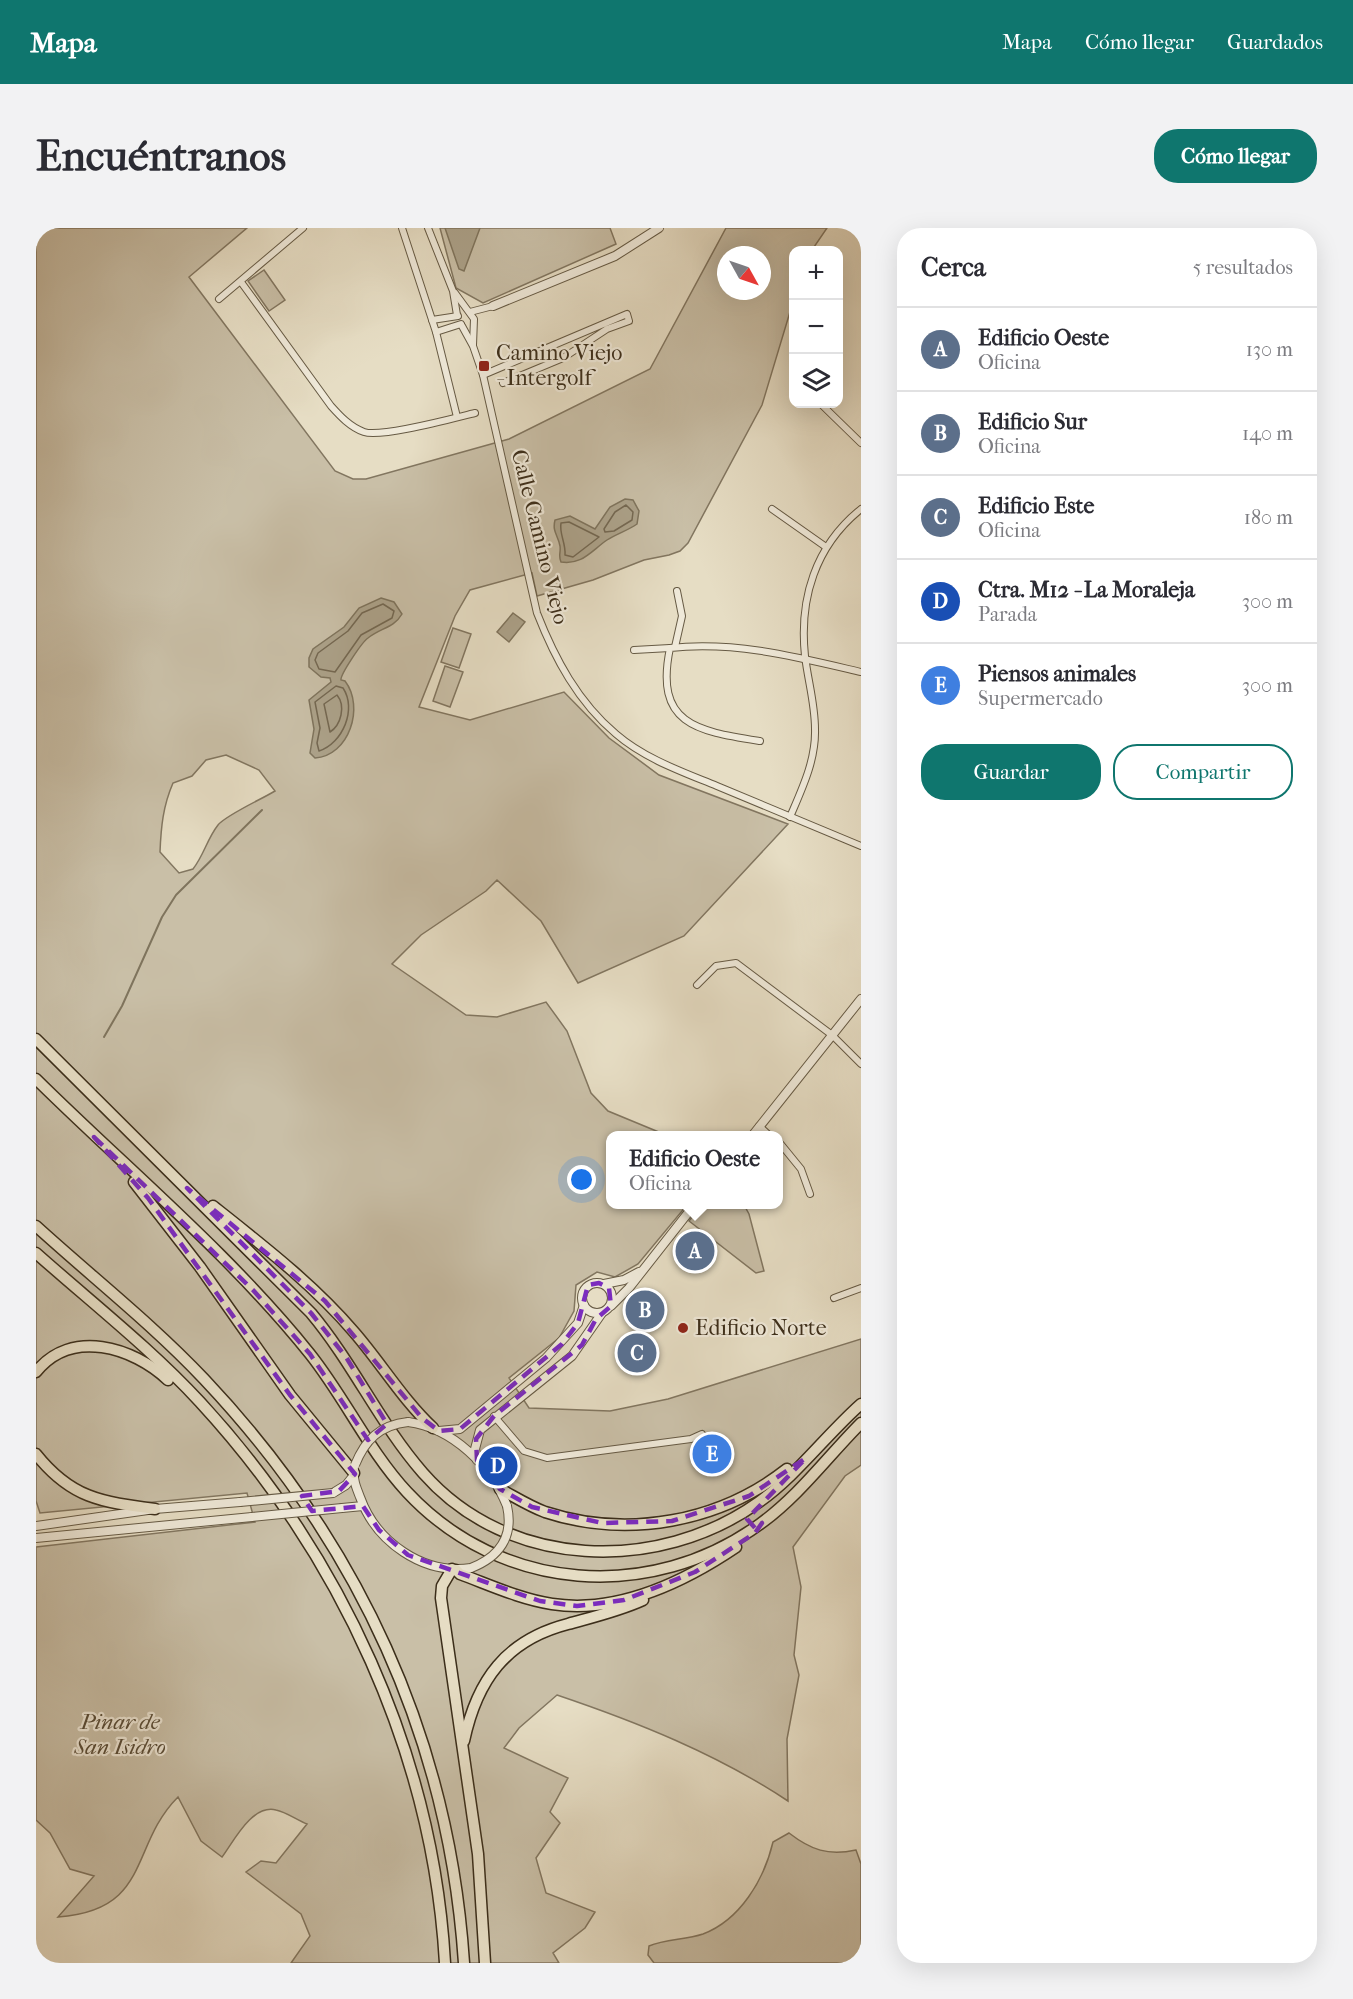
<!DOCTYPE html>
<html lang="es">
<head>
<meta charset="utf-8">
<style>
  body { margin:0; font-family:"IM FELL French Canon",serif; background:#f2f2f3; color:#2b2b33 }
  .controls { position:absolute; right:18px; top:18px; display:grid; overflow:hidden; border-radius:12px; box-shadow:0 6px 24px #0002 }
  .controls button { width:54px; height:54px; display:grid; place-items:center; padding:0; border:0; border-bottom:2px solid #e1e1e2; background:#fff; color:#2b2b33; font:30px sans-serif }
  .compass { position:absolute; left:681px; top:18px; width:54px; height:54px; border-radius:50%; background:#fff; box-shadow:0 6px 24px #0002; rotate:130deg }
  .you { position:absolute; left:546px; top:952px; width:21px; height:21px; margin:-15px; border:4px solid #fff; border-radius:50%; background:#1a73e8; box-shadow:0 0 0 9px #1a73e833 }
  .badge { display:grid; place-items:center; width:39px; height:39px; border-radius:50%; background:#0f766e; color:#fff; font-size:20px; font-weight:700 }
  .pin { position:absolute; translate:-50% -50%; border:3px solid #fff; box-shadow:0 2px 6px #0006 }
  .popup { position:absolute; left:570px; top:903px; width:177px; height:78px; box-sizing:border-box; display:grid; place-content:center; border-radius:12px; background:#fff; filter:drop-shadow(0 2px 4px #0005); font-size:20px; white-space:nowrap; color:#7c7c81 }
  .popup b { font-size:22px; color:#2b2b33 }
  .popup::after { content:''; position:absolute; left:50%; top:100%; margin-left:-12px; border:12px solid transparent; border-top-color:#fff }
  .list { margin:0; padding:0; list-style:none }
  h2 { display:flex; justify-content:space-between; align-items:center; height:78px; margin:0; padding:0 24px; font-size:26px }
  h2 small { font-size:20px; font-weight:400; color:#7c7c81 }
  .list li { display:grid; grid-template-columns:39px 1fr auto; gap:18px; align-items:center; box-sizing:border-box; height:84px; padding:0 24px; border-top:2px solid #e1e1e2 }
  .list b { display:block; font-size:22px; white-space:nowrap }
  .list p { margin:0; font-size:20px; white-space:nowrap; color:#7c7c81 }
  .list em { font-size:20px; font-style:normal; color:#7c7c81 }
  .actions { display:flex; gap:12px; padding:18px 24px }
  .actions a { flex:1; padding:14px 0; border:2px solid #0f766e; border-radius:24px; text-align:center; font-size:21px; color:#0f766e }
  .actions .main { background:#0f766e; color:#fff }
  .icon { flex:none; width:33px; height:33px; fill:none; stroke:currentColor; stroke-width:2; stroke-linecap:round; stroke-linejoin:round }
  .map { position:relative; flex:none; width:825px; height:1735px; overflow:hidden; border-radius:24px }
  header { display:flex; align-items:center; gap:36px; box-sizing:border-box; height:84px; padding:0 30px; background:#0f766e; color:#fff }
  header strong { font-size:28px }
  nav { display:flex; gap:33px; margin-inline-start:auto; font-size:21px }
  .intro { display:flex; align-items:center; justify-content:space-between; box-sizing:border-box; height:144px; padding:0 36px }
  h1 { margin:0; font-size:42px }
  .button { padding:15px 27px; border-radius:24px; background:#0f766e; color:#fff; font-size:21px; font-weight:700 }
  main { display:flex; gap:36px; padding:0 36px }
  aside { flex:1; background:#fff; border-radius:24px; box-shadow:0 6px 24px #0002 }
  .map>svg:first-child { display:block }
  .green { fill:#c9bfa7; stroke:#827660; stroke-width:1.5; fill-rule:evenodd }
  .water { fill:#aca28a; stroke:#7f745d; stroke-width:1.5 }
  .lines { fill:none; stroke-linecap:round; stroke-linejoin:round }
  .shore { stroke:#746852; stroke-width:1.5 }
  .stream { stroke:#7f745d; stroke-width:2 }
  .minor-casing { stroke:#665a44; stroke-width:8 }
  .tertiary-casing { stroke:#665a44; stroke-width:10 }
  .motorway-casing { stroke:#3c2e1a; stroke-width:13 }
  .minor { stroke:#efe9d9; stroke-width:6 }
  .tertiary { stroke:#efe9d9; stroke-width:8 }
  .motorway { stroke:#e6ddc4; stroke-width:10 }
  .tertiary-bridge-casing { stroke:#665a44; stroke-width:10; stroke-linecap:butt }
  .tertiary-bridge { stroke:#efe9d9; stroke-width:8 }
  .marked { fill:none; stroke:#7b2cbf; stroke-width:4.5; stroke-dasharray:12 8; stroke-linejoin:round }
  .poi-dot { fill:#8f2418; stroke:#efe9d9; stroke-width:2 }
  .labels { text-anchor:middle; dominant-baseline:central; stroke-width:4.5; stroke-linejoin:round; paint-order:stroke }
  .poi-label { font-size:22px; fill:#3c2e1a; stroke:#efe9d9; text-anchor:start }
  .street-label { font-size:22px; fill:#3c2e1a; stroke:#efe9d9 }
  .park-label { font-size:22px; font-style:italic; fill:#584b36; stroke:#efe9d9 }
</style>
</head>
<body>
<header>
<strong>Mapa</strong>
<nav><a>Mapa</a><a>Cómo llegar</a><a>Guardados</a></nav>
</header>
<div class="intro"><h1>Encuéntranos</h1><a class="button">Cómo llegar</a></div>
<main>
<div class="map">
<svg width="825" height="1735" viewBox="0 0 825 1735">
  <rect width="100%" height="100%" fill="#e6ddc4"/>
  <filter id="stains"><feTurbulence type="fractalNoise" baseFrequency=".00333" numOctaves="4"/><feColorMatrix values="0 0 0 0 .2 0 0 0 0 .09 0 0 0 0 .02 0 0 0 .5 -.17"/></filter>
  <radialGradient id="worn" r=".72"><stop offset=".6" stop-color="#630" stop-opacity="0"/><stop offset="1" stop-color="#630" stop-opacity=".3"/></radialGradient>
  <g class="green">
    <path d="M0 0H211L153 49 299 243 317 251H330L473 211 614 141 690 0H791L776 22H758L757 74 726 177 652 315 644 323 633 327 608 332 557 352 501 368 496 345 434 362 419 388 383 479 434 492 528 464 573 510 623 547 752 596 648 708 542 755 505 693 461 652 450 663 385 707 356 736 430 787 461 789 510 774 531 803 555 865 572 883 630 907 575 908V976L651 977 602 1036 579 1049 561 1044 540 1057 538 1083 523 1110 473 1150 493 1180 574 1183 632 1171 825 1111V1237L809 1248 757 1319 765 1359 758 1427 763 1447 751 1511 752 1573C681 1526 601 1494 521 1467L483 1500 468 1520 532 1550 514 1584 524 1595 500 1630 510 1665 559 1684 549 1700 517 1725 523 1735H255L274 1708 265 1686 210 1644 225 1633 240 1635 271 1596C261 1592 250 1584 240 1582 216 1576 198 1613 186 1629L165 1613 142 1569C93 1618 116 1682 22 1689L58 1648 34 1641 14 1605 0 1592V1319L219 1294 211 1265 4 1285 0 1273ZM690 27H726V63H690ZM190 527 223 542 239 563C226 571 190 587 182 597 171 611 168 627 157 641L143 645 124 624C125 599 127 578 137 555L156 548 170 532Z"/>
    <path d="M404 0H574L580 16 447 75 420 60Z"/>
    <path d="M228 42 249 72 233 83 212 53Z"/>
    <path d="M417 400 435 406 423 440 405 434Z"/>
    <path d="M409 438 427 444 414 479 397 473Z"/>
    <path d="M666 977H708L713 986 728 1043 720 1045 653 993Z"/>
    <path d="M753 1605C775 1622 792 1628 820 1622L825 1636V1735H618L612 1727 613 1718C630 1711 649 1712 667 1706 704 1692 728 1652 737 1614Z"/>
  </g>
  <g class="water">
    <path d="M409 0H444L428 43 423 41Z"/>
    <path d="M589 271 597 272 603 283 601 296C591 303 580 306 571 312 554 324 546 337 525 334 522 327 525 325 524 318 522 307 516 304 519 292L534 288 559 301 574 279Z"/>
    <path d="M345 370 358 374 366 386C358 400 344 400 332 410 326 414 304 447 305 452L309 453C329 479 313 528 279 530L274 525 278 501 273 472 295 454 294 450 285 449 273 439V430L277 421 308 399 323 380Z"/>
    <path d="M477 385 489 394 473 414 461 404Z"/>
  </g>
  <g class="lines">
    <g class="shore">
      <path d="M590 277 597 284 596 292 578 303 569 304 568 301 579 284Z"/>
      <path d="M533 294 563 309 537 329 529 327C530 315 523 306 525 295Z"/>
      <path d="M347 376 358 383 356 390 325 407 299 444 283 441 279 432 282 425 312 403 326 385Z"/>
      <path d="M300 458 307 460C321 481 307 515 283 523L281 515 284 500 279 474Z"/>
      <path d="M301 467C310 478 305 497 294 504L288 476Z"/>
    </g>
    <path class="stream" d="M68 809 86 778 126 689 140 667 226 582"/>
    <defs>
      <g id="minor">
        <path d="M366 0 400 104 421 189"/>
        <path d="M392 0 417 63 421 87"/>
        <path d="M205 54 295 178C304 188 314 199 328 204 345 210 418 190 439 185"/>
        <path d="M419 65 438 91 437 117"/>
        <path d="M183 71 267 0"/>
        <path d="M434 84 457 78"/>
        <path d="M396 92 422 88"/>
        <path d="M426 98 437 118 447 147 501 385C519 431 542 474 580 506 609 531 647 544 681 558 729 578 777 598 825 618"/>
        <path d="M400 104 425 96"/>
        <path d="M447 147 591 86 593 93 571 101 527 130 467 155"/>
        <path d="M786 177 825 215"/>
        <path d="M736 281 790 319"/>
        <path d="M639 419 646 388 641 363"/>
        <path d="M598 422 634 420"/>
        <path d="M724 513C661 503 618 497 634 420 700 413 761 429 825 444"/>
        <path d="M754 589C766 561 780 532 779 501 779 476 772 453 769 428 763 371 779 318 825 281"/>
        <path d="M661 757 680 738 700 735 796 807 825 836"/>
        <path d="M723 898 734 908"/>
        <path d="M743 914 765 941 774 966"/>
        <path d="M798 1070 825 1060"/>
        <path d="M458 1188 488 1223 511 1230 655 1211 666 1206"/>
      </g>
      <g id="tertiary">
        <path d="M457 78 579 28 623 0"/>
        <path d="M716 908 825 771"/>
        <circle cx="561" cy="1070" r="15"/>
        <path d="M568 1056 588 1052 603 1044"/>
        <path d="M575 1078 593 1060 659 976"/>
        <path d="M372 1194C417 1200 455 1238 471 1278"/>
        <path d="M403 1203 424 1201 510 1130 542 1095 548 1077"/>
        <path d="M441 1232 439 1221 444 1202 536 1128 566 1085"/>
        <path d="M318 1242C317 1252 320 1259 324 1269 340 1314 387 1347 435 1340"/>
        <path d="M297 1265 310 1257 318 1247"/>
        <path d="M306 1280 327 1278"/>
        <path d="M0 1298 119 1281 204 1274"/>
        <path d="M0 1310 216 1289"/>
      </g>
      <g id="motorway">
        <path d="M0 811 275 1085C317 1135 344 1196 387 1245 472 1342 622 1346 723 1274 761 1247 790 1207 825 1176"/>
        <path d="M0 851C91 941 194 1026 274 1126 309 1170 333 1223 371 1264 465 1365 615 1375 724 1296 763 1268 792 1228 825 1195"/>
        <path d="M98 954 164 1039 254 1167 318 1245"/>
        <path d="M177 978C226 1017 277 1056 318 1104 345 1135 367 1172 397 1200"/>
        <path d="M0 998C56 1049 116 1096 168 1151 322 1314 413 1510 428 1735"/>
        <path d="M0 1025C55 1074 114 1120 164 1174 305 1327 397 1526 409 1735"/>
        <path d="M0 1144C35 1100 97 1119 132 1152"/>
        <path d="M0 1226C35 1270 65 1274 119 1281"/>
        <path d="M464 1261C479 1269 493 1278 509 1284 592 1311 683 1294 751 1241"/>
        <path d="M416 1341 406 1358 405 1370 442 1626 449 1735"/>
        <path d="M420 1342 424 1346C454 1357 484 1371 516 1376 581 1386 648 1354 700 1319"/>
        <path d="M428 1513C441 1452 470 1412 532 1396 557 1389 583 1383 607 1372"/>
      </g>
    </defs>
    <use href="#minor" class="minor-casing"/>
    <use href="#tertiary" class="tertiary-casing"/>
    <use href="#motorway" class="motorway-casing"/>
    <use href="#minor" class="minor"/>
    <use href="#tertiary" class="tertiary"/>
    <use href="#motorway" class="motorway"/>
    <defs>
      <g id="tertiary-bridge">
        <path d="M319 1237C329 1212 344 1197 372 1194"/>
        <path d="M204 1274 297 1265"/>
        <path d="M216 1289 306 1280"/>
        <path d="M435 1340C463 1329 478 1309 471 1278"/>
      </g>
    </defs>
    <use href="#tertiary-bridge" class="tertiary-bridge-casing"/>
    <use href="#tertiary-bridge" class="tertiary-bridge"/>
  </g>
  <path class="marked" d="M58 909 217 1062 274 1126 332 1212 351 1196 310 1129 275 1085 151 960 289 1073 386 1190 403 1203 424 1201 526 1116 542 1095 552 1057 563 1055 573 1060 575 1078 560 1091 546 1117 458 1188 440 1211 441 1232 464 1261 496 1279 566 1295 636 1293 713 1268 770 1230 711 1291 719 1300 726 1295 719 1305 659 1344 588 1372 541 1378 504 1373 372 1327 343 1302 327 1278 276 1283 266 1268 303 1263 319 1246 254 1167 112 970Z"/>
  <g class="poi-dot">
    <rect x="442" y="132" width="12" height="12" rx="3"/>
    <circle cx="647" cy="1100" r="6"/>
  </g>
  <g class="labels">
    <g class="poi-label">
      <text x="460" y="125">Camino Viejo<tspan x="460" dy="25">- Intergolf</tspan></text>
      <text x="659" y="1100">Edificio Norte</text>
    </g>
    <g class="street-label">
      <text transform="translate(504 309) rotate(76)">Calle Camino Viejo</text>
    </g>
    <g class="park-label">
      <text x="84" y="1494">Pinar de<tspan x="84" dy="25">San Isidro</tspan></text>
    </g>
  </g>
  <rect width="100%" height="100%" filter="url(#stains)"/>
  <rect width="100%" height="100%" fill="url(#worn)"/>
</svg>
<div class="controls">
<button>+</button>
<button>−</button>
<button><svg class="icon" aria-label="layers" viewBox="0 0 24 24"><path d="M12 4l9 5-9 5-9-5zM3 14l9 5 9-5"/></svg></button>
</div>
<svg class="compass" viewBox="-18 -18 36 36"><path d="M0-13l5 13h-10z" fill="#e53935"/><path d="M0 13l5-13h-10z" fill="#7c7c81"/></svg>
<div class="you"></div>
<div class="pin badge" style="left:659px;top:1023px;background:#5c6f8a">A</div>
<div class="popup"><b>Edificio Oeste</b>Oficina</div>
<div class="pin badge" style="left:609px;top:1082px;background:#5c6f8a">B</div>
<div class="pin badge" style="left:601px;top:1125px;background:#5c6f8a">C</div>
<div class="pin badge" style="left:462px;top:1238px;background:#1a4fb4">D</div>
<div class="pin badge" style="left:676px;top:1226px;background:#3f7fe0">E</div>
</div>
<aside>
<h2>Cerca<small>5 resultados</small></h2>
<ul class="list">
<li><span class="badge" style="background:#5c6f8a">A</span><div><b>Edificio Oeste</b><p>Oficina</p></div><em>130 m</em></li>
<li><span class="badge" style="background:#5c6f8a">B</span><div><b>Edificio Sur</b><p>Oficina</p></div><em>140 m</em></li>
<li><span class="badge" style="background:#5c6f8a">C</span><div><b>Edificio Este</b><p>Oficina</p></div><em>180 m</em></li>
<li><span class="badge" style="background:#1a4fb4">D</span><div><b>Ctra. M12 - La Moraleja</b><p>Parada</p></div><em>300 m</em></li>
<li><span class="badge" style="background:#3f7fe0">E</span><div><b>Piensos animales</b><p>Supermercado</p></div><em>300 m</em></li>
</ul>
<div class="actions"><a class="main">Guardar</a><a>Compartir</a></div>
</aside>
</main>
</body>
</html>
